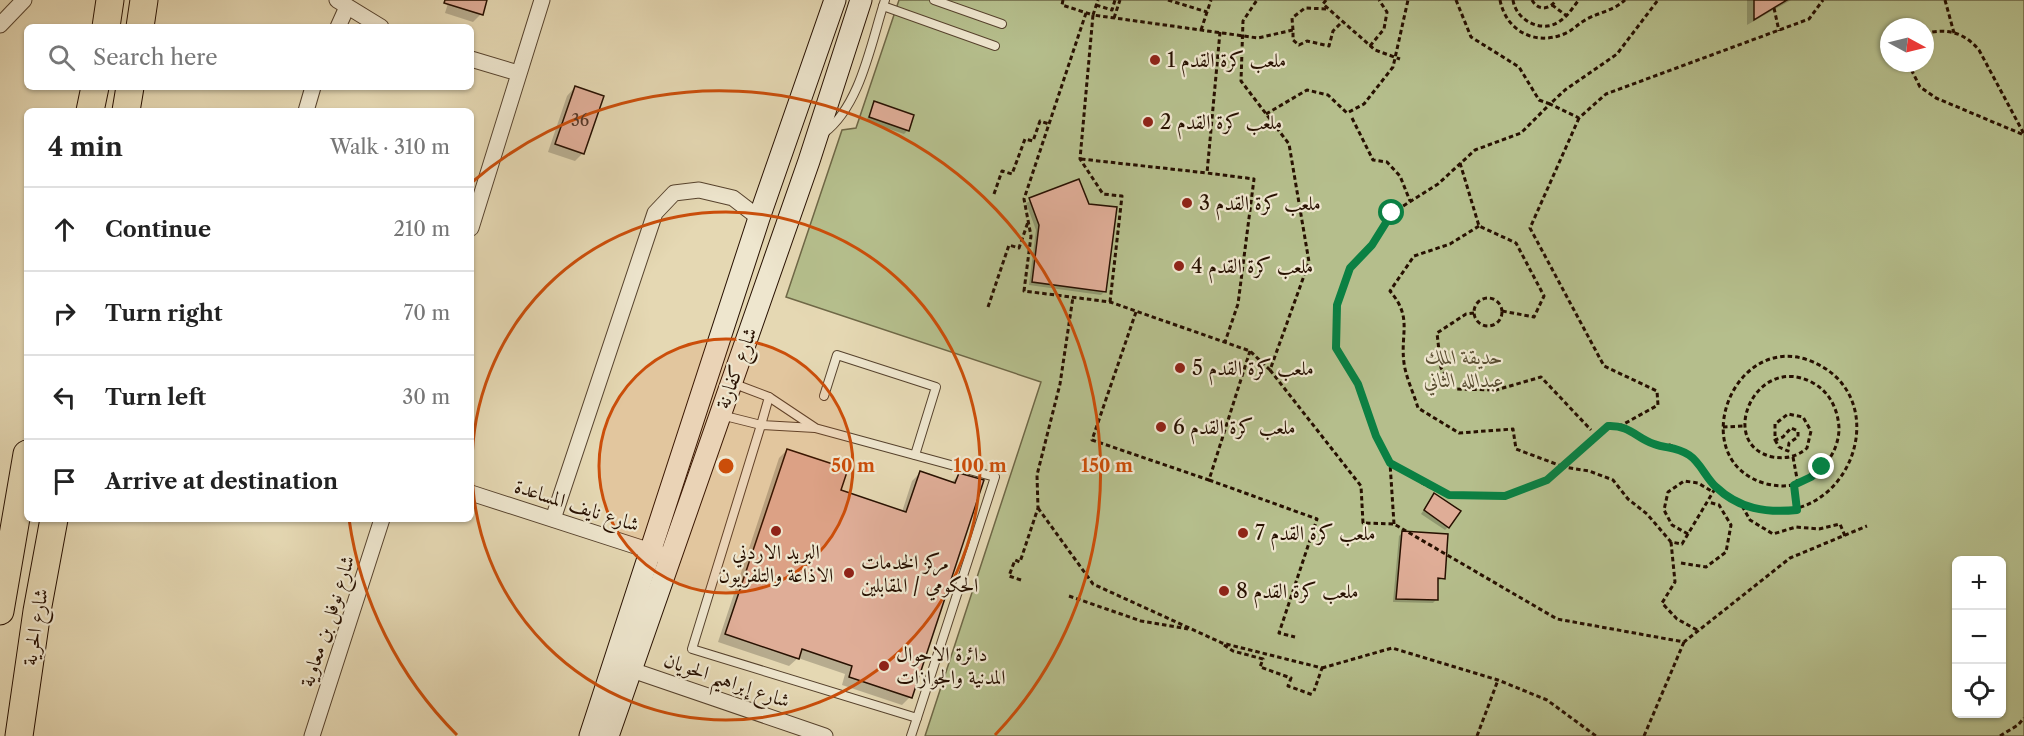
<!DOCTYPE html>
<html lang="en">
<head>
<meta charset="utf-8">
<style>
  body { margin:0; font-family:"Libre Caslon Text",Amiri,serif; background:#f2f2f2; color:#222 }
  .controls { position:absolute; right:18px; bottom:18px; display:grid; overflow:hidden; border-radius:9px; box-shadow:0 2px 4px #0004 }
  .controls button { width:54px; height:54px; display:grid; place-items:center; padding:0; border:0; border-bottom:2px solid #e0e0e0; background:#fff; color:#222; font:30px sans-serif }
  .compass { position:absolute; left:1880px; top:18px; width:54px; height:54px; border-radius:50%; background:#fff; box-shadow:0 2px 4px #0004; rotate:97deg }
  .stop { position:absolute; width:18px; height:18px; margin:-14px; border:4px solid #0b8043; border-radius:50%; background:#fff }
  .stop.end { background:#0b8043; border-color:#fff; box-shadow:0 2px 6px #0008 }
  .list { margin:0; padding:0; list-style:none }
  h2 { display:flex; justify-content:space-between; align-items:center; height:78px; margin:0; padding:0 24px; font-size:26px }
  h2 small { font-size:20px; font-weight:400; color:#767676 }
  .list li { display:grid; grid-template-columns:39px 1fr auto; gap:18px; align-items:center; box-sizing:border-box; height:84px; padding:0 24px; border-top:2px solid #e0e0e0 }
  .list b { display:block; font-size:22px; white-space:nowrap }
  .list em { font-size:20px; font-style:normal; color:#767676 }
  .icon { flex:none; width:33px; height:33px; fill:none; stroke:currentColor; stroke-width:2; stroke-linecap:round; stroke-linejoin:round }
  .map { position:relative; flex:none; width:2024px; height:736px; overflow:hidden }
  .search { position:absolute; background:#fff; box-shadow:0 2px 4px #0004; left:24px; top:24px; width:450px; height:66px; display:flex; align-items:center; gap:15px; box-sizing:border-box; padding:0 21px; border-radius:9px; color:#767676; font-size:22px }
  .panel { position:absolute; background:#fff; box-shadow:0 2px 4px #0004; left:24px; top:108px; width:450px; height:414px; border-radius:9px }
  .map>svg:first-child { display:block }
  .green { fill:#b5be8c; stroke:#6e6746; stroke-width:1.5; fill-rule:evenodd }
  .shadow { fill:#0003 }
  .building { fill:#dfad97; stroke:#271000; stroke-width:1.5 }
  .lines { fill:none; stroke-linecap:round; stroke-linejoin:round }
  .lane-casing { stroke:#56422d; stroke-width:10 }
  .street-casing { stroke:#56422d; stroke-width:17 }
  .secondary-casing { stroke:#271000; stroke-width:23 }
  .highway-casing { stroke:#271000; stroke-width:29 }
  .path { stroke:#271000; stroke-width:3; stroke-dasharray:4.5 3; stroke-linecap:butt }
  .lane { stroke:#eee6ce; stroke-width:8 }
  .street { stroke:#eee6ce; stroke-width:15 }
  .secondary { stroke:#eee6ce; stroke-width:21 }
  .highway { stroke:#e5d8b3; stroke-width:27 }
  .route { stroke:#0b8043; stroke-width:8 }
  .ring { fill:none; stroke:#cb4e0a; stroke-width:3 }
  .poi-dot { fill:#8f2418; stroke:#eee6ce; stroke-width:2 }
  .labels { text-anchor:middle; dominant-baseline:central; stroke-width:4.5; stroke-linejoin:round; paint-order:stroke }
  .number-label { font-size:16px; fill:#553726 }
  .poi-label { font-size:20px; fill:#271000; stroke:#eee6ce; text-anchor:start }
  .park-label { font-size:20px; font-style:italic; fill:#594d31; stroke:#eee6ce }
  .street-label { font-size:20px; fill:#271000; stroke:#eee6ce }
  .centre { fill:#cb4e0a; stroke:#eee6ce; stroke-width:3 }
  .ring-label { font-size:18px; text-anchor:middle; font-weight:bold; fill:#cb4e0a; stroke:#eee6ce; stroke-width:4.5; stroke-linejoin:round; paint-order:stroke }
</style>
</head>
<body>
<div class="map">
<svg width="2024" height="736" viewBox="0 0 2024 736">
  <rect width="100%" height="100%" fill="#e5d8b3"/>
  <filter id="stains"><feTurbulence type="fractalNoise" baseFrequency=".00333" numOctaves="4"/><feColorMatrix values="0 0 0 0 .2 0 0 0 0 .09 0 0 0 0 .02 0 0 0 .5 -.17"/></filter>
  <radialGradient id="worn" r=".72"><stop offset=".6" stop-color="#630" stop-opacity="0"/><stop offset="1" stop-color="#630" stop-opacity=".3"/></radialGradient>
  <path class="green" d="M899 0H2024V736H925L1041 382 786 297 842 130 856 128ZM1889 27H1925V63H1889ZM1956 560H2002V714H1956Z"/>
  <g class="shadow">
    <path d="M449 0H486L481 14 473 22 445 13Z"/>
    <path d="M1747 0H1791L1747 25Z"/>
    <path d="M575 87 583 153 575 161 548 152 567 96Z"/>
    <path d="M875 103 908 130 904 134 866 121Z"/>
    <path d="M1079 181 1105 291 1101 295 1029 285 1036 230 1026 203Z"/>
    <path d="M787 450 839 490 902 512 912 481 920 473 951 483 959 475 910 697 902 705 842 685 845 674 798 658 789 666 718 642 779 458Z"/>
    <path d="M1434 495 1448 527 1445 530 1421 514Z"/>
    <path d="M1403 532 1444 578 1437 581V599L1433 603 1393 602 1399 536Z"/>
  </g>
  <g class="building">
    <path d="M445 0H487L483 15 444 3Z"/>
    <path d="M1754 0H1787L1754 20Z"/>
    <path d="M575 86 604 96 584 154 555 144Z"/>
    <path d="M874 101 914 115 909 131 869 117Z"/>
    <path d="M1079 179 1089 204 1117 207 1106 292 1032 282 1039 225 1029 198Z"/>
    <path d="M787 449 848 469 841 490 906 512 920 471 955 483 959 473 984 480 912 698 849 677 852 666 802 649 799 659 725 634Z"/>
    <path d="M1434 493 1461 511 1449 528 1424 510Z"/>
    <path d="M1402 531 1448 534 1445 579 1438 578V600L1396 599Z"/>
  </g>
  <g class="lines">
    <defs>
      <g id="lane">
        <path d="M934 0 1002 24"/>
        <path d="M883 6 995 46"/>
        <path d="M824 133C861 105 871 42 885 0"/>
        <path d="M732 383 769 397 814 427"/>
        <path d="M824 396 837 355 936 387 915 455"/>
        <path d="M721 415 761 425 815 428 995 477 917 718 692 649 761 425 769 397"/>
        <path d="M911 736 917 718"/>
      </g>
      <g id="street">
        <path d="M337 0 381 27"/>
        <path d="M0 25 24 0"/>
        <path d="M338 27 347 7"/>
        <path d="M471 59 518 73"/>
        <path d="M306 111 313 87"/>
        <path d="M471 228 542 0"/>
        <path d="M471 493 660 554"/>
        <path d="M553 519 655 213 674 193 699 190 733 198 759 218"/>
        <path d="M623 667 825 736"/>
        <path d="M312 736 382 519"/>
      </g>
      <g id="secondary">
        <path d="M590 736 759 218 835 0"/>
        <path d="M608 736 809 161 861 0"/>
      </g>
      <g id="highway">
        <path d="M106 27 110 0"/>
        <path d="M140 27 144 0"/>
        <path d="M90 111 95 87"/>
        <path d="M126 111 130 87"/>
        <path d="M0 611 27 454"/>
        <path d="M19 736 37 611 54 519"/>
      </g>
    </defs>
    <use href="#lane" class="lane-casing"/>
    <use href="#street" class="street-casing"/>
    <use href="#secondary" class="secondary-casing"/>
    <use href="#highway" class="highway-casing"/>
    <g class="path">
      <path d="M1063 0 1062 5 1093 15 1098 0"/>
      <path d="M1168 0 1207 12"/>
      <path d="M1326 0 1323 4 1375 50 1400 59"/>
      <path d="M1456 0 1471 37 1519 67 1539 100 1550 104 1565 90 1617 54 1658 0"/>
      <path d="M1500 0C1506 31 1535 46 1564 34 1572 31 1579 23 1587 19 1600 12 1613 11 1625 0"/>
      <path d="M1513 0C1516 21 1543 34 1560 21 1568 16 1573 7 1579 0"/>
      <path d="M1532 0C1538 11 1550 10 1556 0"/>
      <path d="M1945 0 1954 33"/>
      <path d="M1096 5 1112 10 1115 0"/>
      <path d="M1552 5 1567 16"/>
      <path d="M1774 8 1779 31"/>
      <path d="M1086 13 1024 199 1031 236 1024 291 1110 302 1250 351 1270 370 1309 262 1289 144 1241 81 1243 21 1257 0"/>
      <path d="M1114 18 1120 0"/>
      <path d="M1201 30 1211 0"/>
      <path d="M1293 30 1292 18 1305 8 1329 9"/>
      <path d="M1220 32 1207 173 1254 179 1238 304 1225 342"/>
      <path d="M1925 34C1946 27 1965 33 1979 50L2024 134"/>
      <path d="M1370 46 1384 29 1387 12 1379 0"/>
      <path d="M1908 63 1920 87 1936 98 2024 135"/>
      <path d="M1266 114 1307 90 1328 95 1347 113 1364 104 1393 67 1408 0"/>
      <path d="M1352 118 1373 160 1387 162 1400 176 1410 201"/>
      <path d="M1579 118 1530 228 1604 366 1657 391 1658 405 1622 425 1655 444 1670 445 1691 456 1716 487 1741 504 1750 520 1773 534 1796 527 1819 529 1840 524 1845 536"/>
      <path d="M1081 159 1207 173"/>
      <path d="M1460 163 1479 226 1516 243 1544 296 1534 317 1502 311"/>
      <path d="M994 194 1002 171 1012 174 1025 139 1033 141 1040 121 1049 124"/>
      <path d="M1479 226 1450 244 1414 256 1390 291C1413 318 1400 333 1404 363 1406 378 1414 394 1418 408L1459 433 1513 429 1516 449 1564 467 1608 426 1622 425"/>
      <circle cx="1488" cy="312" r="14"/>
      <path d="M1110 302 1122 196 1103 194 1080 159 1093 15 1258 38 1293 30V40L1299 45 1307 41 1329 46 1333 31 1342 22"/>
      <path d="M988 307 1009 245 1019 248 1028 222"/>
      <path d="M1136 312 1092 440 1209 480 1250 351"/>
      <path d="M1474 313 1466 314 1437 333 1441 368 1456 389 1496 390 1541 377 1591 430"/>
      <path d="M1270 370 1361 486 1363 523 1394 524 1557 619 1684 642 1790 558 1867 526"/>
      <path d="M1723 427 1745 426"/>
      <path d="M1793 457 1798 484"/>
      <path d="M1390 463 1376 436 1358 384 1336 348 1337 305 1351 268 1373 245 1392 213 1438 184 1475 150 1521 133 1550 104 1579 118 1606 94 1809 19 1823 0"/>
      <path d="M1209 480 1317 519 1279 633 1295 637"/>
      <path d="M1794 485 1797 510"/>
      <path d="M1741 504C1846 545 1904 395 1808 360 1731 333 1684 462 1767 484 1781 487 1794 487 1807 480 1825 469 1839 450 1839 428 1838 410 1830 392 1813 383 1756 351 1715 445 1773 457 1785 459 1797 457 1807 448L1811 431 1803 417 1788 414 1775 424V440L1783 437 1791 428 1798 431V437L1789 443 1788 451 1779 447 1775 440"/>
      <path d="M1038 508 1093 584 1222 643 1322 668 1314 691"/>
      <path d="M1394 524 1390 463C1406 472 1434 493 1451 495 1492 502 1532 492 1564 467L1589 471 1613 480 1628 499 1647 514 1671 542 1682 544 1716 487"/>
      <path d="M1688 534 1672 525 1664 510 1668 492 1684 481 1698 483 1713 492"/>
      <path d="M1671 542 1675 582 1662 603 1677 619 1699 631"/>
      <path d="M1681 563 1706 567 1726 552 1731 525 1719 505 1708 502"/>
      <path d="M1021 580 1009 576 1015 560 1020 562 1038 508 1037 475 1060 384 1073 297"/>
      <path d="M1069 596 1141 621 1188 629"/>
      <path d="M1224 645 1233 651 1263 659 1260 667 1291 678 1288 686 1313 695"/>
      <path d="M1322 668 1392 648 1498 680 1547 700 1596 736"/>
      <path d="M1477 736 1498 680"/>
      <path d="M1644 736 1684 642"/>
      <path d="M2000 736 2018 725 2024 718"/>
    </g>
    <use href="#lane" class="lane"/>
    <use href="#street" class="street"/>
    <use href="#secondary" class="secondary"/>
    <use href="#highway" class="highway"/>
  </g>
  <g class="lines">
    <path class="route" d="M1392 213 1372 245 1350 268 1337 305 1336 348 1358 384 1376 436 1390 463 1449 495 1505 496 1547 480 1608 426C1630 425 1636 438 1654 444 1667 449 1675 446 1689 455 1700 462 1706 478 1716 487 1739 509 1766 513 1797 510L1794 485 1811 477 1822 467"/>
  </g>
  <circle cx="726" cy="466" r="127" fill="#cb4e0a" fill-opacity=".12"/>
  <g class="ring">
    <circle cx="726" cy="466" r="127"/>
    <circle cx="726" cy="466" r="254"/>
    <path d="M457 735A381 381 0 0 1 349 519M471 183A381 381 0 0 1 995 735"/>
  </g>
  <g class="poi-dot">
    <circle cx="1155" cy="60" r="6"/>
    <circle cx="1148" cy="122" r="6"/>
    <circle cx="1187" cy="203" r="6"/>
    <circle cx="1179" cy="266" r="6"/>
    <circle cx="1180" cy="368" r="6"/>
    <circle cx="1161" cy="427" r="6"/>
    <circle cx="776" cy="531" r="6"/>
    <circle cx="1243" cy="533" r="6"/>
    <circle cx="849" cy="573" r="6"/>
    <circle cx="1224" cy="591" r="6"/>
    <circle cx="884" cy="666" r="6"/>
  </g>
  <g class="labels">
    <g class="number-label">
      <text x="580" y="120">36</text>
    </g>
    <g class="poi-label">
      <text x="1167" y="60">ملعب كرة القدم 1</text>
      <text x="1160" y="122">ملعب كرة القدم 2</text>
      <text x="1199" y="203">ملعب كرة القدم 3</text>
      <text x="1191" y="266">ملعب كرة القدم 4</text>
      <text x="1192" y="368">ملعب كرة القدم 5</text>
      <text x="1173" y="427">ملعب كرة القدم 6</text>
      <text x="1255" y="533">ملعب كرة القدم 7</text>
      <text x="776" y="552" text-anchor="middle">البريد الاردني<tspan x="776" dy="23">الاذاعة والتلفزيون</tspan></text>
      <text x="861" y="562">مركز الخدمات<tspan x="861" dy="23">الحكومي / المقابلين</tspan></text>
      <text x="1236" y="591">ملعب كرة القدم 8</text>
      <text x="896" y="654">دائرة الاحوال<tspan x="896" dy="23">المدنية والجوازات</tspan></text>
    </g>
    <g class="park-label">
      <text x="1464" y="357">حديقة الملك<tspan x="1464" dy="23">عبدالله الثاني</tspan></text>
    </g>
    <g class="street-label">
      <text transform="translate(736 368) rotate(-70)">شارع كفارنة</text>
      <text transform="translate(577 505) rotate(18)">شارع نايف المساعدة</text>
      <text transform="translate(327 621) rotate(-72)">شارع نوفل بن معاوية</text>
      <text transform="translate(35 627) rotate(-81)">شارع الحرية</text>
      <text transform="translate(727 680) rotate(19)">شارع إبراهيم الحويان</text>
    </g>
  </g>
  <circle cx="726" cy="466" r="9" class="centre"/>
  <g class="ring-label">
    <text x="853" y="472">50 m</text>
    <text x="980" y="472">100 m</text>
    <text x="1107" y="472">150 m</text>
  </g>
  <rect width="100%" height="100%" filter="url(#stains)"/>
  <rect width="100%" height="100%" fill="url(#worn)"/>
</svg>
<div class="controls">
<button>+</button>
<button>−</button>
<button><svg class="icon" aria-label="locate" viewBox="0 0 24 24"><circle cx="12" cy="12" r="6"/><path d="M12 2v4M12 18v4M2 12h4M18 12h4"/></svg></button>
</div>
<svg class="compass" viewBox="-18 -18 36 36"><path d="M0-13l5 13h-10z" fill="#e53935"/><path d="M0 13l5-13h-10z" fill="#767676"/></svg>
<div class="stop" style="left:1392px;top:213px"></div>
<div class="stop end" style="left:1822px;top:467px"></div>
<div class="search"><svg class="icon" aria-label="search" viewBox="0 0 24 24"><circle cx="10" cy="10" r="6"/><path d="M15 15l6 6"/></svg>Search here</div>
<section class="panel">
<h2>4 min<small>Walk · 310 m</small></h2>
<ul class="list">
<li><svg class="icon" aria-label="ahead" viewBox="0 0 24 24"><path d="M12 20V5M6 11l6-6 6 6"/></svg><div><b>Continue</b></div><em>210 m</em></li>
<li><svg class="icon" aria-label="right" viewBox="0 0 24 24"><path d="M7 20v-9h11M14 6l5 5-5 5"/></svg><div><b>Turn right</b></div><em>70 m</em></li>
<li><svg class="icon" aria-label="left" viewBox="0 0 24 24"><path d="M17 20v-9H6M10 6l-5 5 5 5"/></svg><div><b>Turn left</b></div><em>30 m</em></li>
<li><svg class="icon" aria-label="arrive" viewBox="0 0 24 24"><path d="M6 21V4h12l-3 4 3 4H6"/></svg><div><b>Arrive at destination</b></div></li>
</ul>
</section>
</div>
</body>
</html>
